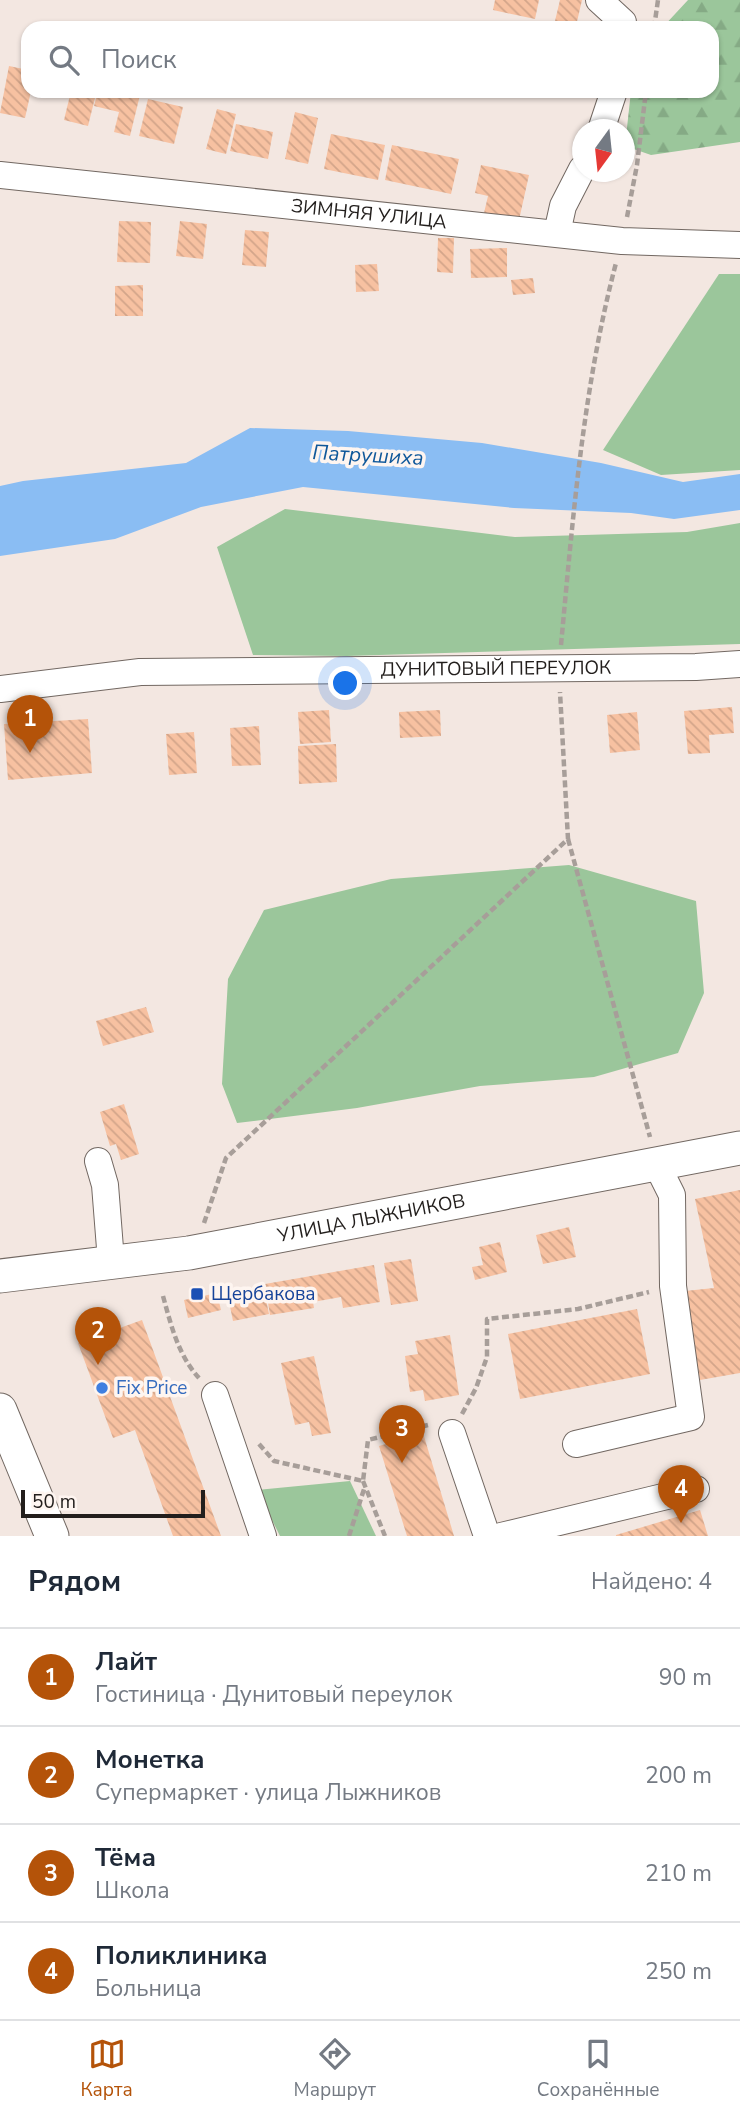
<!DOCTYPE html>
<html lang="ru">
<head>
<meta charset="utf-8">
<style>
  body { margin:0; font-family:"Nunito Sans",sans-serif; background:#f2f2f3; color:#1f2937 }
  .compass { position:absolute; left:572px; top:119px; width:63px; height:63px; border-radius:50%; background:#fff; box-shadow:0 2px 5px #0004; rotate:195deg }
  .scale { position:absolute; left:21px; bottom:18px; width:184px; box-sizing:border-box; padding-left:7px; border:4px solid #221e1c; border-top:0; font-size:19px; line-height:24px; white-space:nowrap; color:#221e1c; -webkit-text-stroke:5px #fef5f0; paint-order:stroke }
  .you { position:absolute; left:346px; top:684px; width:24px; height:24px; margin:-18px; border:5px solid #fff; border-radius:50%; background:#1a73e8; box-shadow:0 0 0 10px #1a73e833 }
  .badge { display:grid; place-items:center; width:46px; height:46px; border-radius:50%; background:#b45309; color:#fff; font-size:23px; font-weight:700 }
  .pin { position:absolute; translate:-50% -58px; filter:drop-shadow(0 2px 4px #0008) }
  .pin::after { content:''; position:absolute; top:37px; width:24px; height:21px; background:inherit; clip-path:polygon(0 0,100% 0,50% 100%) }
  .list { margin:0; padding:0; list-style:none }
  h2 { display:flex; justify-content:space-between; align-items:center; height:91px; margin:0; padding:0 28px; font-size:30px }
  h2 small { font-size:23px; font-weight:400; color:#747a83 }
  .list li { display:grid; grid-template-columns:46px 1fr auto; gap:21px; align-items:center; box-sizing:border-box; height:98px; padding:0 28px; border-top:2px solid #e0e1e3 }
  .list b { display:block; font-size:26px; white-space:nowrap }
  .list p { margin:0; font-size:23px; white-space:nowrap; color:#747a83 }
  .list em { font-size:23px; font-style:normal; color:#747a83 }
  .icon { flex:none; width:38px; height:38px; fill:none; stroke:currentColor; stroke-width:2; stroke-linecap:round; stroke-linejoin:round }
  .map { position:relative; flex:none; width:740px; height:1536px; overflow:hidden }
  .search { position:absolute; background:#fff; box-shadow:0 2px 5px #0004; left:21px; right:21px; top:21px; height:77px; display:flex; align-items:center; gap:18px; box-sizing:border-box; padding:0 24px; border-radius:21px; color:#747a83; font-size:26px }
  .sheet { height:483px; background:#fff }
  nav { display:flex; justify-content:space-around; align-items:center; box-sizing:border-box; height:98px; border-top:2px solid #e0e1e3; background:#fff; font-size:19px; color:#747a83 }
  nav a { display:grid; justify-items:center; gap:4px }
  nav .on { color:#b45309 }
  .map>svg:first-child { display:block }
  .green { fill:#9bc69b }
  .forest { fill:url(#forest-firs) }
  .water { fill:#8abdf3 }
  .building { fill:url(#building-back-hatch) }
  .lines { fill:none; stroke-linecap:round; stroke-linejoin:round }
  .minor-casing { stroke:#726862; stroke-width:28 }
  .major-casing { stroke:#726862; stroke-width:35 }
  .path { stroke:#a79e99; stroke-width:4.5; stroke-dasharray:7 3.5; stroke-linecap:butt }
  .minor { stroke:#fff; stroke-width:26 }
  .major { stroke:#fff; stroke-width:33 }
  .transit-dot { fill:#1a4fb4; stroke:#fef5f0; stroke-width:2.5 }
  .shop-dot { fill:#3f7fe0; stroke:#fef5f0; stroke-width:2.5 }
  .labels { text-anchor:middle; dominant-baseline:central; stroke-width:7; stroke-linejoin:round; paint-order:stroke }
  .street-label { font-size:19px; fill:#221e1c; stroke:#fef5f0 }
  .transit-label { font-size:19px; fill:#164399; stroke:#fef5f0; text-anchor:start }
  .shop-label { font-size:19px; fill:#366cbe; stroke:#fef5f0; text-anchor:start }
  .water-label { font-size:21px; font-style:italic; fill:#10589a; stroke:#fef5f0 }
</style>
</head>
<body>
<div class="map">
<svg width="740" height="1536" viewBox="0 0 740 1536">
  <defs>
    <pattern id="forest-firs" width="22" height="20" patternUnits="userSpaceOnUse" patternTransform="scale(1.75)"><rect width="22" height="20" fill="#9bc69b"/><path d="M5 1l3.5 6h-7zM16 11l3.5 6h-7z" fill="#85aa85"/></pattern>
    <pattern id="building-back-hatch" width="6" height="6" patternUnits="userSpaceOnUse" patternTransform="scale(1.75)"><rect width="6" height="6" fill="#f7c1a1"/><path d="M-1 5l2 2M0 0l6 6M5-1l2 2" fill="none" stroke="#d3a58a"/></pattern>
  </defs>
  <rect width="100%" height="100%" fill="#f3e7e1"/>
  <g class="green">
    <path d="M719 274H740V470L661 475 603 450Z"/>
    <path d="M285 509 515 537 687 532 740 523V644L347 656 253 655 217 547Z"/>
    <path d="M569 865 696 901 704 993 678 1053 594 1077 480 1086 357 1108 237 1123 222 1084 228 979 264 910 391 879Z"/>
    <path d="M350 1481 376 1536H280L257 1490Z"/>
  </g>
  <path class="forest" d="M688 0H740V142L651 155 625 146 631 91H712V28H662Z"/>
  <path class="water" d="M250 428 348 431 482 443 601 463 683 482 740 474V510L674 519 631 513 514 508 303 487 201 507 115 539 0 556V486L23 481 186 463Z"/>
  <g class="building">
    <path d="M495 0H539L535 19 493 10Z"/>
    <path d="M560 0H582L576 26 555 21Z"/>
    <path d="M9 66 28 70V91H31L25 118 0 113Z"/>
    <path d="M71 91 96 94 88 126 64 120Z"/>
    <path d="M98 91H124L140 95 130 136 114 132 119 112 94 106Z"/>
    <path d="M148 99 183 107 174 144 139 136Z"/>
    <path d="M217 109 236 114 226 154 206 149Z"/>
    <path d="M295 112 318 118 308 164 285 159Z"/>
    <path d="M236 124 273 132 268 159 230 151Z"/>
    <path d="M331 134 385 145 378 180 324 169Z"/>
    <path d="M392 145 459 159 451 194 385 180Z"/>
    <path d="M481 165 529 175 519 220 484 213 488 196 475 193Z"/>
    <path d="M119 221 151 222 150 263 117 262Z"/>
    <path d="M180 221 207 224 203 259 176 256Z"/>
    <path d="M245 230 269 232 266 267 242 265Z"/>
    <path d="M438 238H454L453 273 437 272Z"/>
    <path d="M507 248V277L471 278 470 249Z"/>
    <path d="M377 264 379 291 356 292 355 265Z"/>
    <path d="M533 278 535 293 513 295 511 280Z"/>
    <path d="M143 285V316H115V286Z"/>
    <path d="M732 707 734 733 709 735 710 753 688 754 684 711Z"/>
    <path d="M329 710 331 742 300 744 298 712Z"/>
    <path d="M440 710 441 736 400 738 399 712Z"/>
    <path d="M637 712 640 750 610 753 607 715Z"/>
    <path d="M88 719 92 773 8 780 4 724Z"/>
    <path d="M259 726 261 765 232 766 230 728Z"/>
    <path d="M194 732 197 773 169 775 166 734Z"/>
    <path d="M336 744 337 782 299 784 298 746Z"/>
    <path d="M146 1007 154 1032 103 1046 96 1021Z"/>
    <path d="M124 1104 139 1154 121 1160 116 1144 110 1146 100 1112Z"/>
    <path d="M740 1190V1373L700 1380 685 1291 714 1288 695 1199Z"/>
    <path d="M569 1227 576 1257 543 1264 536 1235Z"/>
    <path d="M500 1242 507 1272 475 1280 472 1267 483 1265 479 1247Z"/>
    <path d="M411 1259 418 1301 391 1305 384 1263Z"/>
    <path d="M374 1265 380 1302 343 1308 341 1297 313 1302 314 1308 270 1315 265 1284Z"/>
    <path d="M263 1285 269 1314 233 1321 227 1292Z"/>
    <path d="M217 1293 221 1310 188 1318 184 1300Z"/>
    <path d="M637 1309 650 1374 520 1399 508 1334Z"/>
    <path d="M142 1320 149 1339 221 1536H173L135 1430 113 1438 78 1343Z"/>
    <path d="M450 1335 459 1395 425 1401 423 1390 410 1392 405 1356 418 1354 415 1341Z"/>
    <path d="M314 1356 331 1433 312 1436 309 1422 295 1425 281 1363Z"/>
    <path d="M423 1433 454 1536H407L379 1446Z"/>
    <path d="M700 1510 708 1536H616V1535Z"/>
  </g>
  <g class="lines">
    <defs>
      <g id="minor">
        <path d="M599 0 623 22V28"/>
        <path d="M601 130 614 91"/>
        <path id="s1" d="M0 175 622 241 740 245"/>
        <path d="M557 233 563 206 582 169"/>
        <path id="s2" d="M0 689 140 672 696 667 740 664"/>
        <path d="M98 1161 105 1185 111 1261"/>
        <path d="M215 1395 263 1536"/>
        <path d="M452 1433 487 1536"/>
        <path d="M576 1444 691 1417 673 1286 672 1195 657 1165"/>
        <path d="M501 1536 696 1489"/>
      </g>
      <g id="major">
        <path id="s3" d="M0 1276 189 1253 740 1148"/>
        <path d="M0 1410 52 1536"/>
      </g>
    </defs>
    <use href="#minor" class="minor-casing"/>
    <use href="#major" class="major-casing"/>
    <g class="path">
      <path d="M654 28 658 0"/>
      <path d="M627 217 637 165 646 91"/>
      <path d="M561 645C573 517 583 388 616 263"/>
      <path d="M568 839 650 1137"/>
      <path d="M204 1223 226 1158 568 839 560 692"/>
      <path d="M163 1296C171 1325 178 1355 199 1378"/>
      <path d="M462 1414 476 1388 487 1357V1319L578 1309 649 1292"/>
      <path d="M259 1444 274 1461 363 1481 368 1440 428 1425"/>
      <path d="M363 1481 385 1536"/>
      <path d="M349 1536 365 1486"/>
    </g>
    <use href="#minor" class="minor"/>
    <use href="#major" class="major"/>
  </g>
  <rect class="transit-dot" x="190" y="1287" width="14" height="14" rx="3.5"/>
  <circle class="shop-dot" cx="102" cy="1388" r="7"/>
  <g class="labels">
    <g class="street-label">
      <text stroke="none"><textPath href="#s1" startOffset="371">ЗИМНЯЯ УЛИЦА</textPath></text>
      <text stroke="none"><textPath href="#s2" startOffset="497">ДУНИТОВЫЙ ПЕРЕУЛОК</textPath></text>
      <text stroke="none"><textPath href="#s3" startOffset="376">УЛИЦА ЛЫЖНИКОВ</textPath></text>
    </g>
    <g class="transit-label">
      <text x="211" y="1294">Щербакова</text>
    </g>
    <g class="shop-label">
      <text x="116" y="1388">Fix Price</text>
    </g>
    <g class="water-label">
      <text transform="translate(368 455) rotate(3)">Патрушиха</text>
    </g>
  </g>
</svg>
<svg class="compass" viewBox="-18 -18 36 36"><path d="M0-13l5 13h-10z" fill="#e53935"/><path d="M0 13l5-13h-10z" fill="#747a83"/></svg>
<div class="scale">50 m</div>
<div class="you"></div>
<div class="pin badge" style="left:30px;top:753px">1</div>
<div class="pin badge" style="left:98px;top:1365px">2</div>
<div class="pin badge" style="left:402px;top:1463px">3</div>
<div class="pin badge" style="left:681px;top:1523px">4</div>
<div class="search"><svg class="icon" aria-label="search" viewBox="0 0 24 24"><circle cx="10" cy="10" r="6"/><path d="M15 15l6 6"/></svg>Поиск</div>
</div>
<section class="sheet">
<h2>Рядом<small>Найдено: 4</small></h2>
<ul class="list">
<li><span class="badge">1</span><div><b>Лайт</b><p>Гостиница · Дунитовый переулок</p></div><em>90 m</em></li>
<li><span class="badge">2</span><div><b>Монетка</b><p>Супермаркет · улица Лыжников</p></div><em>200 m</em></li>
<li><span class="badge">3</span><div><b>Тёма</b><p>Школа</p></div><em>210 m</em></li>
<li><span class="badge">4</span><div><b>Поликлиника</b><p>Больница</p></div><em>250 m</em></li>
</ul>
</section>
<nav>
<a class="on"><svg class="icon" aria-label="map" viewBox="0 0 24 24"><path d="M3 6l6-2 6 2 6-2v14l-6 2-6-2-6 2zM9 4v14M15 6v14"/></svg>Карта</a>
<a><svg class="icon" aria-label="directions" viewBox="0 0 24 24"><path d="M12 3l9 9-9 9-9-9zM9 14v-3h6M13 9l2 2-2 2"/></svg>Маршрут</a>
<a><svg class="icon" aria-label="saved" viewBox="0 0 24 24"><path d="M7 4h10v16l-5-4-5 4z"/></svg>Сохранённые</a>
</nav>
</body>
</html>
